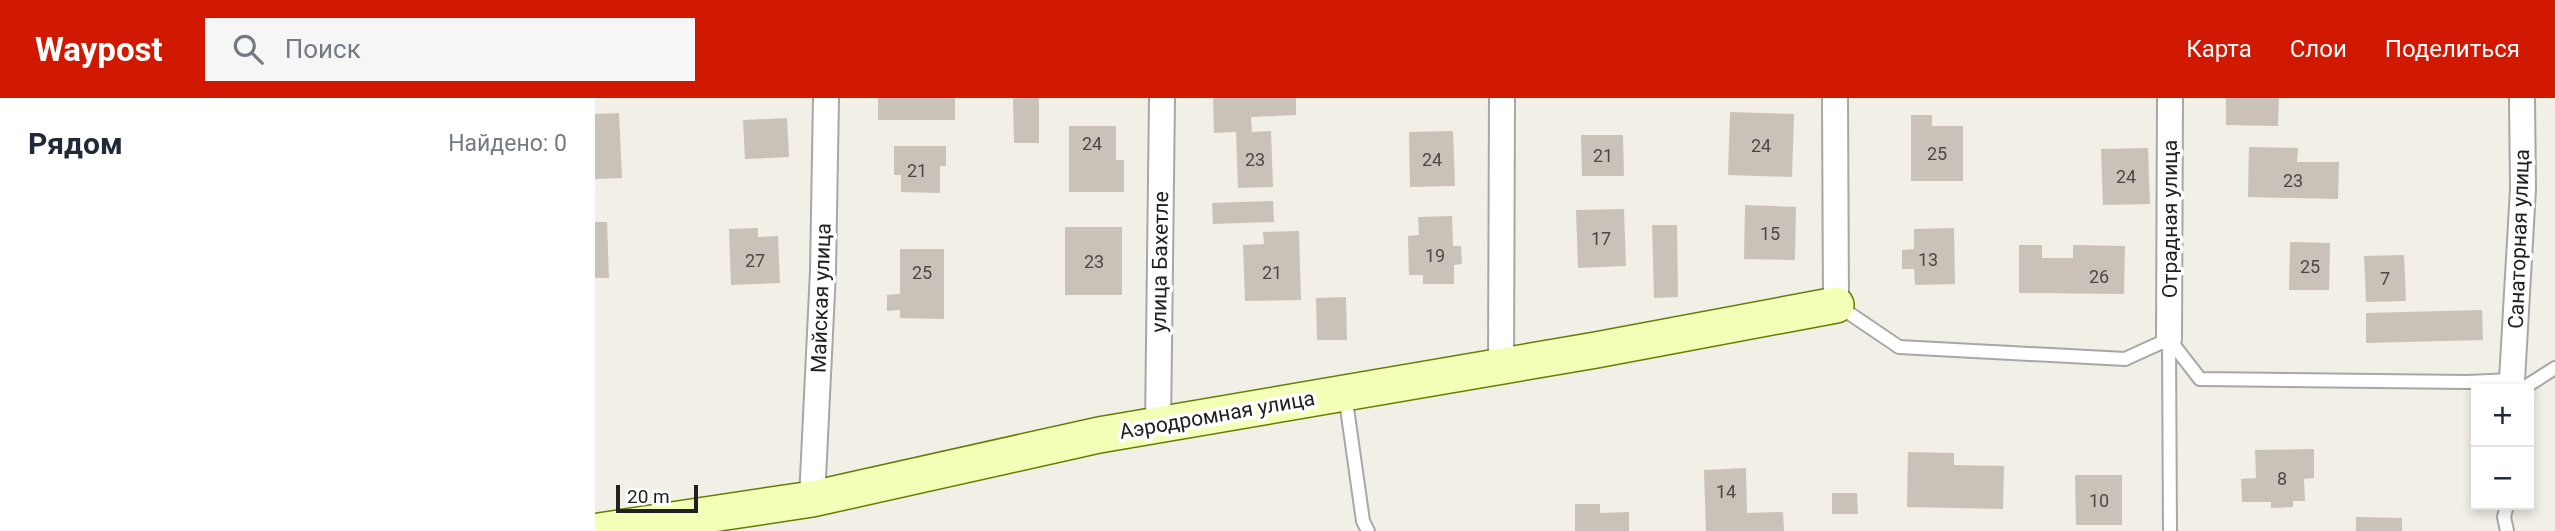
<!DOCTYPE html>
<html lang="ru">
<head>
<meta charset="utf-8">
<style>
  body { margin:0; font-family:Roboto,sans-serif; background:#f6f6f7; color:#1f2937 }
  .controls { position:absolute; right:21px; bottom:21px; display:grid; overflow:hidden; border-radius:0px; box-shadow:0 4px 10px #0003 }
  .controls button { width:63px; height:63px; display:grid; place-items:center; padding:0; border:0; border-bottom:2px solid #e0e1e3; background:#fff; color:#1f2937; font:35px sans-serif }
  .scale { position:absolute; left:21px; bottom:18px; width:82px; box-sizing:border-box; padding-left:7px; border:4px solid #202020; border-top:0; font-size:19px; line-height:24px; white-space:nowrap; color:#202020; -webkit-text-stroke:5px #fff; paint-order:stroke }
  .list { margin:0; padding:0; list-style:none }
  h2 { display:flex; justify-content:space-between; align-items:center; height:91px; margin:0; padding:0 28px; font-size:30px }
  h2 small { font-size:23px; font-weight:400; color:#747a83 }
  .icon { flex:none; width:38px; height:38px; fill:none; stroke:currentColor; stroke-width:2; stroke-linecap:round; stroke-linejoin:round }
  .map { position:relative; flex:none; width:1960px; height:433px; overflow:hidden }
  header { display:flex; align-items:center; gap:42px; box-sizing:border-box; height:98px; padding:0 35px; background:#d11800; color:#fff }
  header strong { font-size:33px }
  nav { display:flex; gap:38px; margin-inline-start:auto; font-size:24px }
  .search { width:490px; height:63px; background:#f6f6f7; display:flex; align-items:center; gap:18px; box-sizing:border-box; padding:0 24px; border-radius:0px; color:#747a83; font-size:26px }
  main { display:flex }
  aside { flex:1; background:#fff }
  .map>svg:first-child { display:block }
  .building { fill:#cac2b8 }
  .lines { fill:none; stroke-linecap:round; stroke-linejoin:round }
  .lane-casing { stroke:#a7a7a7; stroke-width:16 }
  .street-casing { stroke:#a7a7a7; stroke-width:28 }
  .secondary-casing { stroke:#637f00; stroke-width:38 }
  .lane { stroke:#fff; stroke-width:12 }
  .street { stroke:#fff; stroke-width:24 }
  .secondary { stroke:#f3ffb7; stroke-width:35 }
  .labels { text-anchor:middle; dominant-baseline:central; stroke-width:7; stroke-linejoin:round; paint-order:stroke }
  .number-label { font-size:18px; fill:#4a4846 }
  .street-label { font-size:21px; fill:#202020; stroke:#fff }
</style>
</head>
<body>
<header>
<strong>Waypost</strong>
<div class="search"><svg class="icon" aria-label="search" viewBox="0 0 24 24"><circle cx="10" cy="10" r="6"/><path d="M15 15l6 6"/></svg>Поиск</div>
<nav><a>Карта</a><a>Слои</a><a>Поделиться</a></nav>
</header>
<main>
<aside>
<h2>Рядом<small>Найдено: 0</small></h2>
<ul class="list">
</ul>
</aside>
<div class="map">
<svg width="1960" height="433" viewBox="0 0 1960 433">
  <rect width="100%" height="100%" fill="#f2efe6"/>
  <g class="building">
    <rect x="283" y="0" width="77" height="22"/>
    <path d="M418 0H444V45H419Z"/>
    <path d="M618 0H701V17L656 19 657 34 676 33 678 89 643 90 641 34 619 35Z"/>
    <path d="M1631 0H1684L1683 28 1631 27Z"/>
    <path d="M1135 14 1199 16 1197 79 1133 77Z"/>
    <path d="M24 15 27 80 0 81V16Z"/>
    <path d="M1316 17H1337V28H1368V83H1316Z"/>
    <path d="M192 20 194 59 150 61 148 22Z"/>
    <path d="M474 28H521V62H529V94H474Z"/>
    <path d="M858 33 860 88 815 89 814 34Z"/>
    <path d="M986 37H1028L1029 78H987Z"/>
    <path d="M299 48H351V68H345V95L306 94V77H299Z"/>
    <path d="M1654 49 1703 50 1702 64H1744L1743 101 1653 99Z"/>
    <path d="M1553 50 1555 106 1508 107 1506 51Z"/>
    <path d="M678 103 679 124 618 126 617 105Z"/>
    <path d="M1150 107 1201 109 1200 162 1149 161Z"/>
    <path d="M1029 111 1031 168 983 170 981 112Z"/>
    <path d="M857 118 858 148H866L867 166 859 167V186H828V177H814L813 138 824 137 823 119Z"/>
    <path d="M0 124H12L14 180H0Z"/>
    <path d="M1057 127H1082L1083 199 1059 200Z"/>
    <rect x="470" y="129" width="57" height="68"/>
    <path d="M163 130V139L183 138 185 185 136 187 134 131Z"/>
    <path d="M1359 130 1360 186 1320 187 1319 171H1307V152L1319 151V131Z"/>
    <path d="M704 133 706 202 650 203 648 147 669 146 668 134Z"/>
    <path d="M1695 144 1735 145 1734 192H1694Z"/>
    <path d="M1424 147H1447V160H1478V147L1530 148 1529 196 1424 195Z"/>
    <path d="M305 151H349V221L305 220V212L292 213V197L305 196Z"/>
    <path d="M1809 157 1811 203 1771 204 1769 158Z"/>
    <path d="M751 199 752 242H722L721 200Z"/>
    <path d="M1887 212 1888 242 1771 245V215Z"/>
    <path d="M1719 351V380L1709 381 1710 403H1698V409L1676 410V404H1647L1646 381 1661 380 1660 352Z"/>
    <path d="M1313 354 1359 355V367L1409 368 1408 411 1312 409Z"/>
    <path d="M1151 370 1152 415 1188 414 1189 433H1111L1109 372Z"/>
    <path d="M1480 377H1527V427H1481Z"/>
    <path d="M1237 395H1262L1263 416H1237Z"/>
    <path d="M980 406H1005V415L1034 414V433H980Z"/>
    <path d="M1761 419 1807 420V433H1761Z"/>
  </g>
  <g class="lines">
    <defs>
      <g id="lane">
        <path d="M1242 207 1304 249 1530 261 1574 241"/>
        <path d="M1574 241 1605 281 1873 284 1917 282 1918 285"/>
        <path d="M1574 241 1575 433"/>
        <path d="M1927 291 1960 270"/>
        <path d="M750 296 768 423 773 433"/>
        <path d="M1912 433 1909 419 1912 407"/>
      </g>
      <g id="street">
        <path d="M1240 0 1241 207"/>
        <path d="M1574 241 1575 0"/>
        <path d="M906 269 907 0"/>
        <path d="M1917 282 1928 91 1927 0"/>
        <path d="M563 327 567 0"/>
        <path d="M217 401 228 173 231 0"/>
      </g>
      <path id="secondary" d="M4 433 217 401 504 337 1001 252 1241 207"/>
    </defs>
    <use href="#lane" class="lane-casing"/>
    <use href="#street" class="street-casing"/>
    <use href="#secondary" class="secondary-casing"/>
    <use href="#lane" class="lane"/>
    <use href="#street" class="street"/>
    <use href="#secondary" class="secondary"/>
  </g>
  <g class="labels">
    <g class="number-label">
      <text x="497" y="45">24</text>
      <text x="1166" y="47">24</text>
      <text x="1342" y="55">25</text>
      <text x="1008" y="57">21</text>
      <text x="660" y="61">23</text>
      <text x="837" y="61">24</text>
      <text x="322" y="72">21</text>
      <text x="1531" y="78">24</text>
      <text x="1698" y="82">23</text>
      <text x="1175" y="135">15</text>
      <text x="1006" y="140">17</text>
      <text x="840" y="157">19</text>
      <text x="1333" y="161">13</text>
      <text x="160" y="162">27</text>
      <text x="499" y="163">23</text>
      <text x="1715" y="168">25</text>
      <text x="327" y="174">25</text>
      <text x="677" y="174">21</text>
      <text x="1504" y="178">26</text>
      <text x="1790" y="180">7</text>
      <text x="1687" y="380">8</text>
      <text x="1131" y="393">14</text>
      <text x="1504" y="402">10</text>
    </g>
    <g class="street-label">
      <text transform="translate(1575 121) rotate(-90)">Отрадная улица</text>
      <text transform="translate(1924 141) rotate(-88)">Санаторная улица</text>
      <text transform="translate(565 164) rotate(-89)">улица Бахетле</text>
      <text transform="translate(226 200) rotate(-88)">Майская улица</text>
      <text transform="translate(622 317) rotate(-10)">Аэродромная улица</text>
    </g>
  </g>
</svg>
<div class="controls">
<button>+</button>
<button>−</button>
</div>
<div class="scale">20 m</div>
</div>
</main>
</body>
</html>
